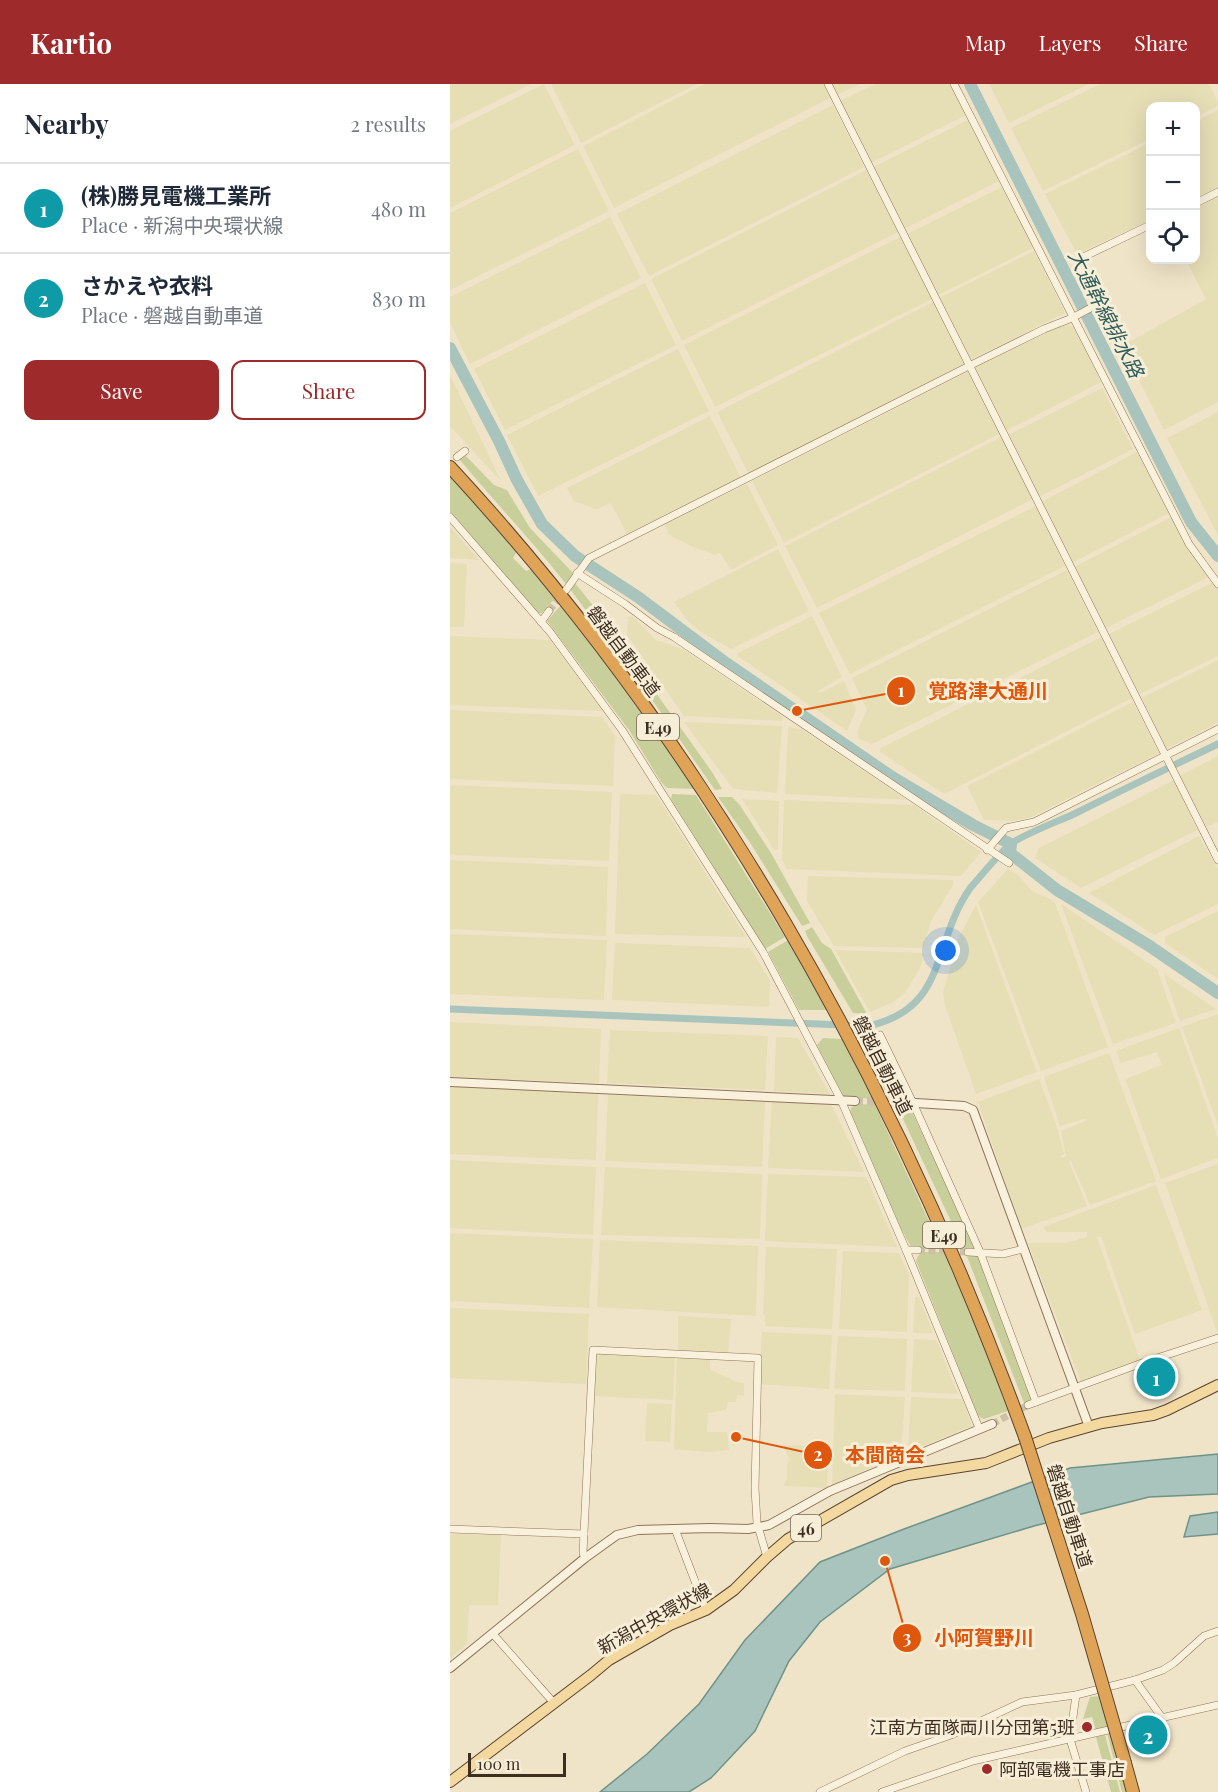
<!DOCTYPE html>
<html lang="en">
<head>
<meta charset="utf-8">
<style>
  body { margin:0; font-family:"Playfair Display","Noto Sans JP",serif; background:#f2f2f3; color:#1f2937 }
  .controls { position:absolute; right:18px; top:18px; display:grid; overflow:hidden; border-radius:12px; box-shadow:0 6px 24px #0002 }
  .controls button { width:54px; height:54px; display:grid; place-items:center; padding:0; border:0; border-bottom:2px solid #e0e1e3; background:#fff; color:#1f2937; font:30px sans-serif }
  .scale { position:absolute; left:18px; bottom:15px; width:98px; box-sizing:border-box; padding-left:6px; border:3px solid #3d2e20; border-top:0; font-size:16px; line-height:21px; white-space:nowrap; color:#3d2e20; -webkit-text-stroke:4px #f7eed8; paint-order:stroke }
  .you { position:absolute; left:496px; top:867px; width:21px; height:21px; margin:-15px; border:4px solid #fff; border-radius:50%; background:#1a73e8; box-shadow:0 0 0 9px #1a73e833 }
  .badge { display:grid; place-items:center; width:39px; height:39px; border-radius:50%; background:#9e2a2b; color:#fff; font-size:20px; font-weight:700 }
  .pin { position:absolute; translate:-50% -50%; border:3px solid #fff; box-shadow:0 2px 6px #0006 }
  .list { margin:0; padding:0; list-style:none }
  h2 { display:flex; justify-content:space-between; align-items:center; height:78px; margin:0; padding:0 24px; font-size:26px }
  h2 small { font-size:20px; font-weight:400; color:#747a83 }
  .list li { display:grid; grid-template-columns:39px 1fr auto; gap:18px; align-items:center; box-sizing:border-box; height:90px; padding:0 24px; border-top:2px solid #e0e1e3 }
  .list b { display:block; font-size:22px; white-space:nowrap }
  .list p { margin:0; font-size:20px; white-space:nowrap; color:#747a83 }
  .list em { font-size:20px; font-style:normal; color:#747a83 }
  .actions { display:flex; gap:12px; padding:18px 24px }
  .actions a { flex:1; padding:14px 0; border:2px solid #9e2a2b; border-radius:12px; text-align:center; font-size:21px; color:#9e2a2b }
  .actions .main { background:#9e2a2b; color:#fff }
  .icon { flex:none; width:33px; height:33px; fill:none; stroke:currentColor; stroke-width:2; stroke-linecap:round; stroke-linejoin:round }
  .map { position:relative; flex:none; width:768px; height:1708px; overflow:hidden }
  header { display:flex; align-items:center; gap:36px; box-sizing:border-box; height:84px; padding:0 30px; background:#9e2a2b; color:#fff }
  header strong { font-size:28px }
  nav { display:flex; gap:33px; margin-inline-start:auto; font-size:21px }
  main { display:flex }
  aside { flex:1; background:#fff }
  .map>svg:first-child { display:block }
  .farmland { fill:#e6deb5 }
  .green { fill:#c9cf9b }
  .water { fill:#a9c4bc; stroke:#6f938a; stroke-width:1.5 }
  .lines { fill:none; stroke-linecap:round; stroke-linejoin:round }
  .canal { stroke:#a9c4bc; stroke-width:7 }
  .river { stroke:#a9c4bc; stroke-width:12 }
  .minor-tunnel { stroke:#ccc0a6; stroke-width:7; stroke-dasharray:7 3.5; stroke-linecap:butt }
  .tertiary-tunnel { stroke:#ccc0a6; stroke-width:8; stroke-dasharray:8 4; stroke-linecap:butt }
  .minor-casing { stroke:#8d765c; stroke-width:8 }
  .tertiary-casing { stroke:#8d765c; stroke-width:10 }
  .primary-casing { stroke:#5b4430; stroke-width:12 }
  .motorway-casing { stroke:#5b4430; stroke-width:14 }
  .minor { stroke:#faf1dc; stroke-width:7 }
  .tertiary { stroke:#faf1dc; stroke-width:8 }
  .primary { stroke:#f3d9a0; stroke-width:10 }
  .motorway { stroke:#e0a458; stroke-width:12 }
  .motorway-bridge-casing { stroke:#5b4430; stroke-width:14; stroke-linecap:butt }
  .motorway-bridge { stroke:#e0a458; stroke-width:12 }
  .poi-dot { fill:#9e2a2b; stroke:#f7eed8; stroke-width:2 }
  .labels { text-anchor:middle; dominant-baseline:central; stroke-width:6; stroke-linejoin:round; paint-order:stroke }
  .shield { fill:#f7eed8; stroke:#756857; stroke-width:1.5 }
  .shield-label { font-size:16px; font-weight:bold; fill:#3d2e20 }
  .street-label { font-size:18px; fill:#3d2e20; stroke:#f7eed8 }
  .poi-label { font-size:18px; fill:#3d2e20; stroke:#f7eed8; text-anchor:end }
  .water-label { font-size:20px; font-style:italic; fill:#2f5d5a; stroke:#f7eed8 }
  .leader { fill:none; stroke:#df570d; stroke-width:2 }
  .callout-dot { fill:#df570d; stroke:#f7eed8; stroke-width:2 }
  .mark-label { font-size:18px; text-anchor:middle; font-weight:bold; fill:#fff }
  .callout-label { font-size:20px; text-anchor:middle; font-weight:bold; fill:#df570d; stroke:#f7eed8; stroke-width:6; stroke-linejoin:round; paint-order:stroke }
</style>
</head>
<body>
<header>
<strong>Kartio</strong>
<nav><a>Map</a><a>Layers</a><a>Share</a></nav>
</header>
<main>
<aside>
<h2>Nearby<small>2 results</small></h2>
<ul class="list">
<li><span class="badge" style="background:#0f9aa8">1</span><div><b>(株)勝見電機工業所</b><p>Place · 新潟中央環状線</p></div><em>480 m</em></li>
<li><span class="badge" style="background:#0f9aa8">2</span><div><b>さかえや衣料</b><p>Place · 磐越自動車道</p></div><em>830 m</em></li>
</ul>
<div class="actions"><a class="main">Save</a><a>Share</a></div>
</aside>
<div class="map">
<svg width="768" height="1708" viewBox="0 0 768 1708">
  <rect width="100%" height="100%" fill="#f0e4c8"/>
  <g class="farmland">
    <path d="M0 0H81L0 40Z"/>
    <path d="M94 0 125 61 0 124V47Z"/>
    <path d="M101 0H247L131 59Z"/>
    <path d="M255 0H373L380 14 164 124 133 62Z"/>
    <path d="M382 0H410L387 11Z"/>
    <path d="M425 0H500L516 31 421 79 390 17Z"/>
    <path d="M539 0H639L559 39Z"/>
    <path d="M650 0H759L768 18V22L746 33V22H700V55L593 107 561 44Z"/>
    <path d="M383 21 414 83 199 192 167 130Z"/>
    <path d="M768 26V104L746 114V37Z"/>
    <path d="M518 36 549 97 454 145 423 83Z"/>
    <path d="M700 59V136L627 170 595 110Z"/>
    <path d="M128 65 159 127 0 206V129Z"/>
    <path d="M416 86 448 148 232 257 201 195Z"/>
    <path d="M552 103 583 164 488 211 457 150Z"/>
    <path d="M768 113V318L714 346 672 262 756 215 736 176H746V124Z"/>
    <path d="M160 133 191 194 20 280 0 239V213Z"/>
    <path d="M450 153 482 215 265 323 234 261Z"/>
    <path d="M584 167 615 229 520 276 489 214Z"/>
    <path d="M195 199 226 261 55 346 24 285Z"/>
    <path d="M483 218 514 280 299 390 267 328Z"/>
    <path d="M618 241 624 243 651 298 556 347 524 283 607 242Z"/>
    <path d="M228 265 259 327 88 412 57 351Z"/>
    <path d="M518 288 549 350 334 459 302 397Z"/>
    <path d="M0 291 51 397 0 342Z"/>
    <path d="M652 304 683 365 589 413 558 351Z"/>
    <path d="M768 328V451L717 354Z"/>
    <path d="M260 332 291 394 177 450 161 419 146 425 124 417 117 404Z"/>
    <path d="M551 353 583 415 367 524 335 462Z"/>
    <path d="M687 368 719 429 622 479 591 418Z"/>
    <path d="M297 400 328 461 281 486 270 469 265 471 241 462 223 453 218 449 214 440Z"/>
    <path d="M586 422 615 482 400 590 369 529Z"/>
    <path d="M721 433 737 462 759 493 656 544 624 483Z"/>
    <path d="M0 443 29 476 0 474Z"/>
    <path d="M328 465 359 527 281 565 251 548 238 537 224 518Z"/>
    <path d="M0 479 17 480 14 543H0Z"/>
    <path d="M617 486 648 548 422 660 409 655 407 648 417 626 402 594Z"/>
    <path d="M762 499 768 505V572L690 610 659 550Z"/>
    <path d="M182 532 206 556 233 565 333 633 332 637 234 632 177 551 178 533Z"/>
    <path d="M362 532 392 593 368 607 370 609 394 597 406 626 397 647 288 572V569Z"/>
    <path d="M0 552 100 556 153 627 0 621Z"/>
    <path d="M651 553 682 614 494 710 430 668 431 664Z"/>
    <path d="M768 576V639L716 665 692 614Z"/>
    <path d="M683 618 709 669 579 734 564 737 534 736 517 702Z"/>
    <path d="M0 626 152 633 165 652 163 702 0 695Z"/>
    <path d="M234 638 332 642 327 709 283 705Z"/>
    <path d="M338 643 351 645 457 716 335 710Z"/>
    <path d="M768 672V738L757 743 729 692Z"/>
    <path d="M724 696 747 746 631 804 585 774 589 764Z"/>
    <path d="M0 701 162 708 159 777 0 771Z"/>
    <path d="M170 710 206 711 296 853 165 850Z"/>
    <path d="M292 715 329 717 328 765 325 767Z"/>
    <path d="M334 716 464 721 531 768 511 792 337 785 332 776Z"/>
    <path d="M749 752 768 786V820L704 851 639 809Z"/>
    <path d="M0 776 158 783 156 852 0 845Z"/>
    <path d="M558 785 568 791 582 807 600 815 605 819 658 963 591 987 528 818Z"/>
    <path d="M358 792 503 796V801L481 837 473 864 384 862 357 817Z"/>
    <path d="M611 820 707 885 726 939 663 960Z"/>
    <path d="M526 821 587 988 526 1010 495 921 493 908 510 851Z"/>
    <path d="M768 827V895L715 859V853Z"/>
    <path d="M0 850 157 856 154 916 0 910Z"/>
    <path d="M165 859 300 864 320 896 319 923 162 916Z"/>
    <path d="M385 866 474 869 470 884 455 909 443 918 420 928Z"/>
    <path d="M714 890 766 925 730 937Z"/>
    <path d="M768 930V1041L732 943Z"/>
    <path d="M0 938 151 945 149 999 0 993Z"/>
    <path d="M729 944 768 1054V1074L711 1095 675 995 712 981 707 968 671 979 666 967Z"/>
    <path d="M160 946 318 952 315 1006 157 999Z"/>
    <path d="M326 953 348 954 380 1010 324 1007Z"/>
    <path d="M659 969 706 1097 640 1121 621 1077 619 1078 637 1122 571 1145 528 1018 589 995 608 1046 614 1070 610 1072 612 1074 616 1072 611 1047 636 1037 635 1035 610 1042 594 993Z"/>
    <path d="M0 1002 148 1010 146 1076 0 1070Z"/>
    <path d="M158 1011 315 1018 312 1083 155 1077Z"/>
    <path d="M322 1018 381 1020 414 1088 318 1084Z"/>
    <path d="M0 1076 146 1083 143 1151 0 1144Z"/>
    <path d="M768 1080V1248H767L715 1099Z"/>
    <path d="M155 1083 312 1090 310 1155 151 1151Z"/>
    <path d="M318 1090 416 1093 447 1163 315 1157Z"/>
    <path d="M706 1101 752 1226 685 1250 651 1152 647 1153 690 1277 631 1298 578 1159H616L637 1153V1148H597L593 1143Z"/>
    <path d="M0 1149 143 1155 139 1224 0 1217Z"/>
    <path d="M150 1156 308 1162 306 1232 147 1223Z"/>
    <path d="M316 1163 387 1165 382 1245 315 1242V1231H313Z"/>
    <path d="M393 1167 449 1169 459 1191 457 1248 389 1245Z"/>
    <path d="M465 1213H469L483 1249H463Z"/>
    <path d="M0 1224 139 1230 136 1300 0 1294Z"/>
    <path d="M228 1232 281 1235 278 1270 228 1267Z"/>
    <path d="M312 1248 382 1251 379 1305 309 1300Z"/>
    <path d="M388 1252 457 1255 455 1307 384 1305Z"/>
    <path d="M464 1255 486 1256 508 1310 461 1308Z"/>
    <path d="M151 1269 225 1273 223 1316 143 1312 145 1271Z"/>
    <path d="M227 1273 260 1275V1286L282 1295 283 1297 294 1299V1312L287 1311 286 1318H278L276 1326 258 1329 257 1348H277L279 1366 258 1368 224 1365Z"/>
    <path d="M385 1310 455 1313 451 1370 382 1401Z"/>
    <path d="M461 1313 513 1315 522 1342 461 1367 458 1365Z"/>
    <path d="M197 1319 222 1320 220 1358 195 1357Z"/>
    <path d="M333 1361 379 1363 377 1404 333 1402 337 1395V1380L340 1376Z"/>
    <path d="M0 1450 51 1451 48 1521H19L17 1560 0 1574Z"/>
  </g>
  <g class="green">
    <path d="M16 372 44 401 57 406 80 444 124 490 116 500C82 457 44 417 9 375Z"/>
    <path d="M0 391 68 466 63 474 76 487 83 484 106 513 92 529H87L0 428Z"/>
    <path d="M125 499 165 549 172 561 262 688 272 705 265 706 198 610 120 505Z"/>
    <path d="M112 520 189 624 245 705 217 704 211 698 179 646 97 537Z"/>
    <path d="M222 710 246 711 335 853 315 865 221 715Z"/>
    <path d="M268 713H282L289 720 321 769 360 839 352 842 301 760Z"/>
    <path d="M362 843 372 859 381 865 417 930 403 929 358 854 355 847Z"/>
    <path d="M340 855 379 926H349L318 868Z"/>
    <path d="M429 952 458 1014 438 1013 414 955Z"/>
    <path d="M373 954 393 955 400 965 422 1015 392 1012 367 961Z"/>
    <path d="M407 1020 425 1021 492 1165 461 1163 449 1141 400 1028 401 1024Z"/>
    <path d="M442 1023 459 1024 461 1026 527 1167 514 1165 453 1035Z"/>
    <path d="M473 1168H494L529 1250 558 1327 534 1335 528 1332 466 1177 468 1172Z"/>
    <path d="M516 1170 529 1171 582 1316 574 1319Z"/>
    <path d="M651 1612 658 1644 646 1647 642 1633 633 1635 640 1613Z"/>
    <path d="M657 1649H661L678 1708H672Z"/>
    <path d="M655 1651 670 1708H661L646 1653Z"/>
  </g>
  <g class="water">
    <path d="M768 1370V1410L699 1413 584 1442 440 1485 370 1538 339 1577 305 1647 261 1694 239 1708H150L197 1670 249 1620 295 1556 370 1478 454 1445 620 1384Z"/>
    <path d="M768 1428V1450L734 1453 740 1432Z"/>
  </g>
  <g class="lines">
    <path class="canal" d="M0 925 418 942C499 925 481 858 521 803 530 793 551 767 562 759 579 748 604 739 624 730 672 706 720 683 768 660"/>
    <g class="river">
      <path d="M520 0 741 438 768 472"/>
      <path d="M0 264 49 357 67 396 92 440 125 472 188 513 276 579 442 693 523 741 561 760 560 769 607 806 698 861 768 909"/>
    </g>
    <g class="minor-tunnel">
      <path d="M99 527 112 510"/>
      <path d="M468 1166 518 1168"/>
      <path d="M542 1340 578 1321"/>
    </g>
    <path class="tertiary-tunnel" d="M405 1017 450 1018"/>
    <defs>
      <g id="minor">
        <path d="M378 0 768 776"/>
        <path d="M504 0 739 460 768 500"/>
        <path d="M746 119 768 108"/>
        <path d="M7 373 15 367"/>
        <path d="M0 433 100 548 172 646 313 868 391 1016 456 1166 529 1344"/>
        <path d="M127 489 175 520 207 544 224 553 559 779"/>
        <path d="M116 506 139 474 519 282 594 245 622 234 648 220 627 176 700 141"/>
        <path d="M91 538 99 527"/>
        <path d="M537 766 556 744 584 738 768 645"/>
        <path d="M430 951 463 1019 530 1168 586 1318"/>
        <path d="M456 1166H468"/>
        <path d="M518 1168 553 1170 573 1165"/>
        <path d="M578 1321 692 1279 768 1254"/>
        <path d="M0 1445 134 1450"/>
        <path d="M225 1445 256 1526"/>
        <path d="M135 1474 133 1469 143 1266 308 1274 305 1404 307 1439 317 1473"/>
        <path d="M43 1550 104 1619"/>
        <path d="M685 1596 713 1635"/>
        <path d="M626 1611 620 1655 636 1708"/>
        <path d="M370 1708 455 1667 501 1651 572 1618 626 1611 685 1596 713 1586 724 1579 754 1552 768 1547"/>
        <path d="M432 1708 523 1677 768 1621"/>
      </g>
      <g id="tertiary">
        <path d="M0 998 405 1017"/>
        <path d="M450 1018 514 1022 523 1026 639 1343"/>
        <path d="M0 1584 135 1474 167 1451 188 1446 260 1444 298 1445 319 1441 380 1407 542 1340"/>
      </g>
      <path id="primary" d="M0 1698 141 1591 159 1576 220 1541 256 1526 284 1506 317 1473 338 1455 441 1396 458 1391 536 1379 599 1354 652 1339 703 1331 717 1326 768 1301"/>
      <g id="motorway">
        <path d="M0 383C257 661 446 999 575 1353"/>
        <path d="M675 1679 683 1708"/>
      </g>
    </defs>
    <use href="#minor" class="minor-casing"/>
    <use href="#tertiary" class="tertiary-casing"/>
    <use href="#primary" class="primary-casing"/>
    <use href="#motorway" class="motorway-casing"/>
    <use href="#minor" class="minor"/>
    <use href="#tertiary" class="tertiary"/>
    <use href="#primary" class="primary"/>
    <use href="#motorway" class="motorway"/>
    <defs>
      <path id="motorway-bridge" d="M575 1353 632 1530 675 1679"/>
    </defs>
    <use href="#motorway-bridge" class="motorway-bridge-casing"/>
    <use href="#motorway-bridge" class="motorway-bridge"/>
  </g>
  <g class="poi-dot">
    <circle cx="637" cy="1643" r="6"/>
    <circle cx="537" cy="1685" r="6"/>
  </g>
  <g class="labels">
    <g class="shield">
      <rect x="187" y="630" width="42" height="26" rx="4.5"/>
      <rect x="473" y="1138" width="42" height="26" rx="4.5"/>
      <rect x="341" y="1431" width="30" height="26" rx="4.5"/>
    </g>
    <g class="shield-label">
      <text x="208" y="643">E49</text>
      <text x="494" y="1151">E49</text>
      <text x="356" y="1444">46</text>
    </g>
    <g class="street-label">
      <text transform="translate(174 567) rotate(53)">磐越自動車道</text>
      <text transform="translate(433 981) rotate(63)">磐越自動車道</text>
      <text transform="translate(620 1432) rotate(72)">磐越自動車道</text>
      <text transform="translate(204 1534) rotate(-29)">新潟中央環状線</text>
    </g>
    <g class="poi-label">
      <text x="625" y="1643">江南方面隊両川分団第5班</text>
      <text x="549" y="1685" text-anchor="start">阿部電機工事店</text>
    </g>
    <g class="water-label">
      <text transform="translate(657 229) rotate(63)">大通幹線排水路</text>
    </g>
  </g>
  <path class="leader" d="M347 627L451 607M286 1353L368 1371M435 1477L457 1554"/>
  <g class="callout-dot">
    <circle cx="347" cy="627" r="6"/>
    <circle cx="286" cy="1353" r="6"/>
    <circle cx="435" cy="1477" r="6"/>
    <circle cx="451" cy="607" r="15"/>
    <circle cx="368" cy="1371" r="15"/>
    <circle cx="457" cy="1554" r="15"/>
  </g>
  <g class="mark-label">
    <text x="451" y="613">1</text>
    <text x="368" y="1377">2</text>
    <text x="457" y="1560">3</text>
  </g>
  <g class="callout-label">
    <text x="538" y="614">覚路津大通川</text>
    <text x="435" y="1378">本間商会</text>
    <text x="534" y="1561">小阿賀野川</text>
  </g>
</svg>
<div class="controls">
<button>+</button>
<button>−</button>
<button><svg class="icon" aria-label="locate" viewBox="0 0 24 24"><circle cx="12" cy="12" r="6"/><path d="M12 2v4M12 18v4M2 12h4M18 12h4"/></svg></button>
</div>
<div class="scale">100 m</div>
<div class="you"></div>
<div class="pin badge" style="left:706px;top:1293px;background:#0f9aa8">1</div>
<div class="pin badge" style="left:698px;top:1651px;background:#0f9aa8">2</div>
</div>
</main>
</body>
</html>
